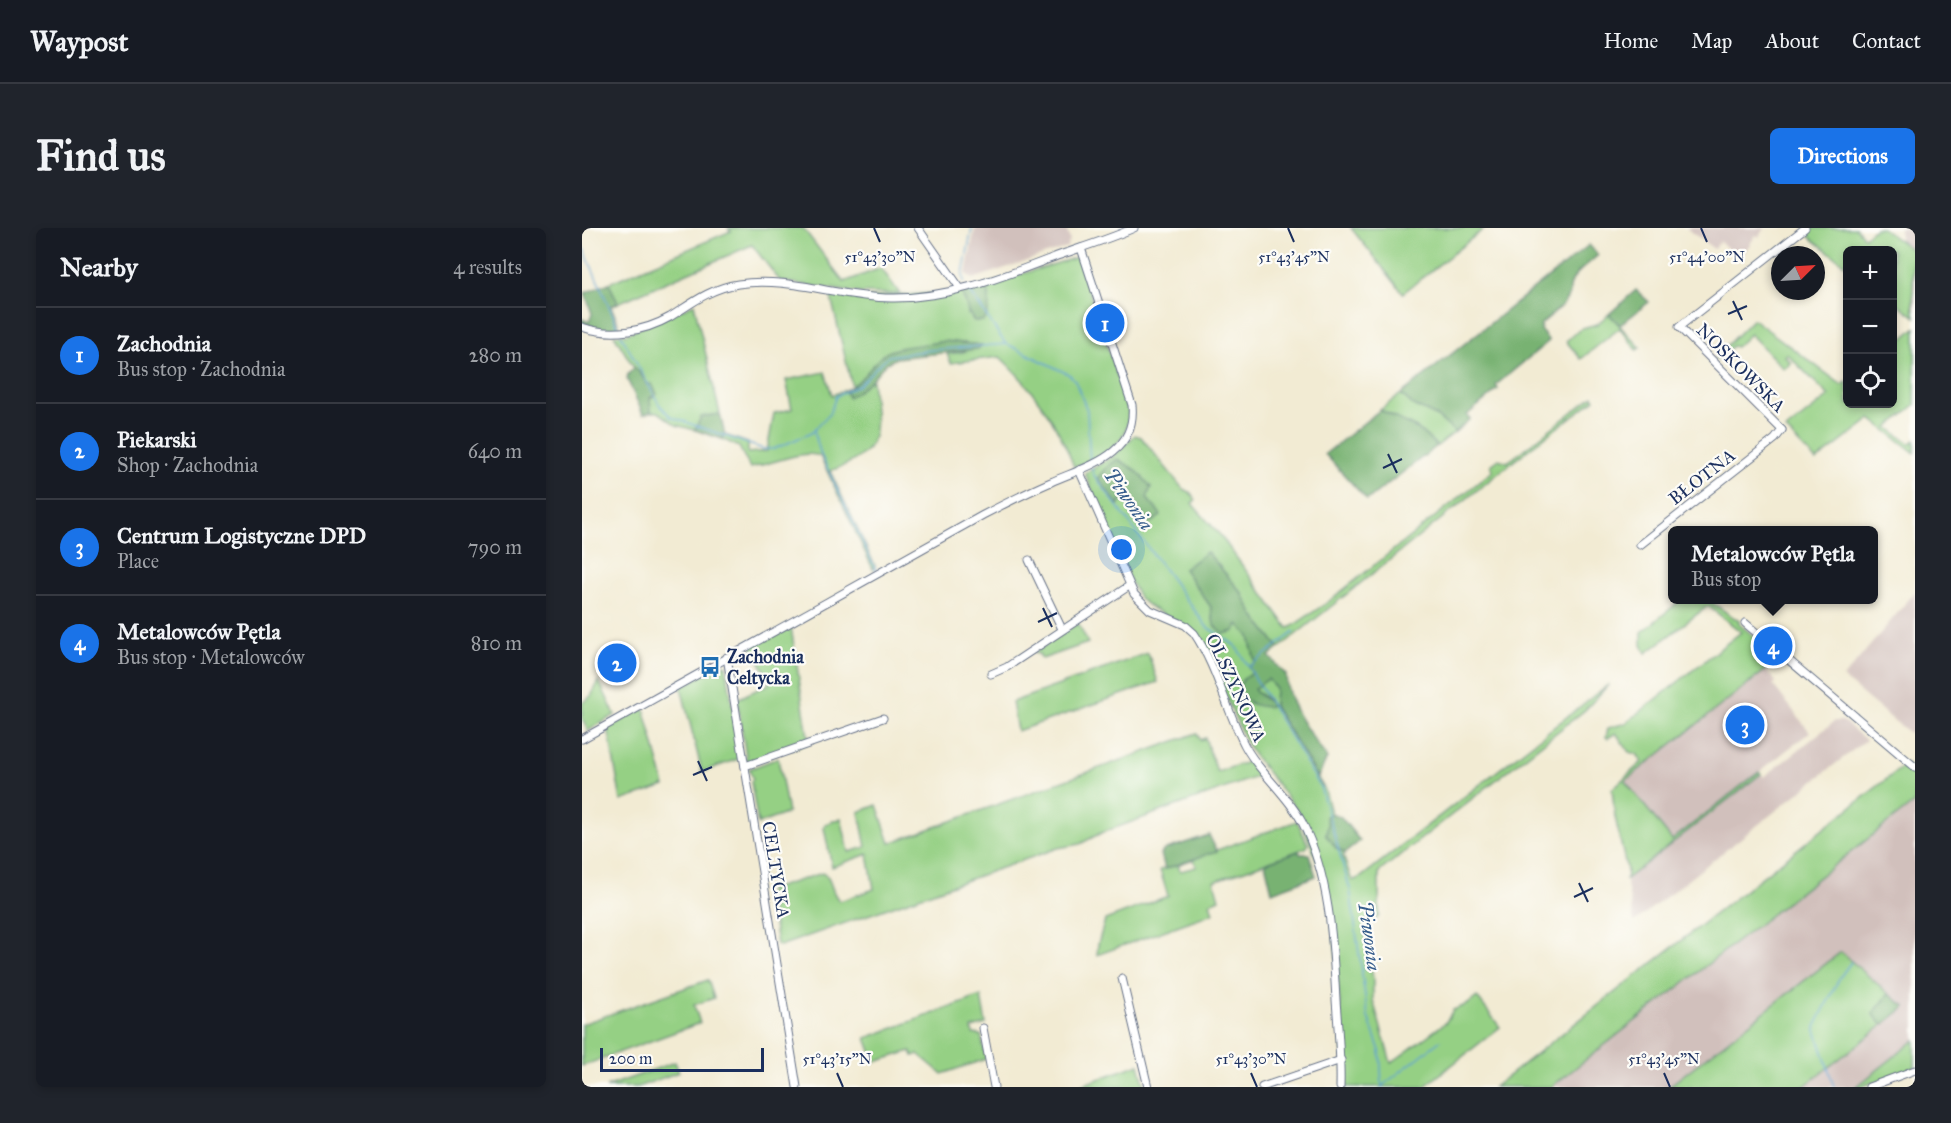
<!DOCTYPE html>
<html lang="en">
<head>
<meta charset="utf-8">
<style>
  body { margin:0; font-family:"IM FELL Great Primer",serif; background:#20242c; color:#f1f3f6 }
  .controls { position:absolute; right:18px; top:18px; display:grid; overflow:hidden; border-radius:9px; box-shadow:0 3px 9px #0003 }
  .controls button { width:54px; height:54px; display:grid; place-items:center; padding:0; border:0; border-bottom:2px solid #363941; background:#171b24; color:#f1f3f6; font:30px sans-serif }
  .compass { position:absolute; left:1189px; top:18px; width:54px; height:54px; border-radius:50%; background:#171b24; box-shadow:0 3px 9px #0003; rotate:66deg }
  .scale { position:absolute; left:18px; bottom:15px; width:164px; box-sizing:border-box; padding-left:6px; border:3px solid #1b2f5e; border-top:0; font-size:16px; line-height:21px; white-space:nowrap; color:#1b2f5e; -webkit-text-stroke:4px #fdfcf7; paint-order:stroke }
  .you { position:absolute; left:540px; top:322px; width:21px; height:21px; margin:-15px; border:4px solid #fff; border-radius:50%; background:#1a73e8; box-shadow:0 0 0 9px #1a73e833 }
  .badge { display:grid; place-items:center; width:39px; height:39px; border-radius:50%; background:#1a73e8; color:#fff; font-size:20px; font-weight:700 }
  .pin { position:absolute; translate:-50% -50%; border:3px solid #fff; box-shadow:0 2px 6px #0006 }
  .popup { position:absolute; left:1086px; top:298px; width:210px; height:78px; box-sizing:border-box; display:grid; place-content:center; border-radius:9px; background:#171b24; filter:drop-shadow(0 2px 4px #0005); font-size:20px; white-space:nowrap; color:#9ea1a6 }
  .popup b { font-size:22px; color:#f1f3f6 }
  .popup::after { content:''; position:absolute; left:50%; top:100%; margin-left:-12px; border:12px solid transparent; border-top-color:#171b24 }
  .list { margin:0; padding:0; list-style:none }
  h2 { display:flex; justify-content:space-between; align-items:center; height:78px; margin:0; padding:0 24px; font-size:26px }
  h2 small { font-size:20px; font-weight:400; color:#9ea1a6 }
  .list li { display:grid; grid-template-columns:39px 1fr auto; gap:18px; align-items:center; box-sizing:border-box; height:96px; padding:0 24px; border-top:2px solid #363941 }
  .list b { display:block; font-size:22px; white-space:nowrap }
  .list p { margin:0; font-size:20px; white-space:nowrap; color:#9ea1a6 }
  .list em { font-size:20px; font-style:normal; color:#9ea1a6 }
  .icon { flex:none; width:33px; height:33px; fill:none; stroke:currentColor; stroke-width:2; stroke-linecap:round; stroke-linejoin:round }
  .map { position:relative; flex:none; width:1333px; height:859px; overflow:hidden; border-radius:9px }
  header { display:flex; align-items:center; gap:36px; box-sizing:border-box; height:84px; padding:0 30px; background:#171b24; border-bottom:2px solid #363941 }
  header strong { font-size:28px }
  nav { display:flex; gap:33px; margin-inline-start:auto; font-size:21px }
  .intro { display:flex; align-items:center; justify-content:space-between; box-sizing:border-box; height:144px; padding:0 36px }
  h1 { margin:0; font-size:42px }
  .button { padding:15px 27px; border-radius:9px; background:#1a73e8; color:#fff; font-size:21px; font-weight:700 }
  main { display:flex; gap:36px; padding:0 36px }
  aside { flex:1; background:#171b24; border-radius:9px; box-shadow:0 3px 9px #0003 }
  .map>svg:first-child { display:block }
  .industrial { fill:#d1c0bc }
  .green { fill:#95d084; stroke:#588071; stroke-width:1.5; fill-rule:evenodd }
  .forest { fill:#78b272; stroke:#4a7068; stroke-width:1.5 }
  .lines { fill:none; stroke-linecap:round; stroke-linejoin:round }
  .stream { stroke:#5ea1d2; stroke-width:1.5 }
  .minor-casing { stroke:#667187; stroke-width:9 }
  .minor { stroke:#fff; stroke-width:7 }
  .ticks { fill:none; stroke:#1b2f5e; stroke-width:2 }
  .labels { text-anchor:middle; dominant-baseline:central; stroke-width:4.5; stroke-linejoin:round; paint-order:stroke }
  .street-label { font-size:18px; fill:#1b2f5e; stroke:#fdfcf7 }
  .poi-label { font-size:18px; font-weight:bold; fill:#1b2f5e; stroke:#fdfcf7; text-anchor:start }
  .water-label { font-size:20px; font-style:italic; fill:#365d8c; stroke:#fdfcf7 }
  .ticks-label { font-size:15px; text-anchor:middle; fill:#1b2f5e; stroke:#fdfcf7; stroke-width:4.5; stroke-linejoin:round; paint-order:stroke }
</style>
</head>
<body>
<header>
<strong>Waypost</strong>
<nav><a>Home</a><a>Map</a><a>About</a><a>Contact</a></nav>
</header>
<div class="intro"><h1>Find us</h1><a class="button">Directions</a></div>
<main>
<aside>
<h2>Nearby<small>4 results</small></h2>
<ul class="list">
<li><span class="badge">1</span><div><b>Zachodnia</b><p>Bus stop · Zachodnia</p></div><em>280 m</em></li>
<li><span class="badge">2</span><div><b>Piekarski</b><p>Shop · Zachodnia</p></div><em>640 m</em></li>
<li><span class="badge">3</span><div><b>Centrum Logistyczne DPD</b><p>Place</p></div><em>790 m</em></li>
<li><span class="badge">4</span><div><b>Metalowców Pętla</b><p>Bus stop · Metalowców</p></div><em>810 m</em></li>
</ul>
</aside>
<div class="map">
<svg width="1333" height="859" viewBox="0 0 1333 859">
  <rect width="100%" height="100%" fill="#fdfcf7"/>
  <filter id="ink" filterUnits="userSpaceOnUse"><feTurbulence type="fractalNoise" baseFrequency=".0167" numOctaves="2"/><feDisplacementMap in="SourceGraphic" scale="12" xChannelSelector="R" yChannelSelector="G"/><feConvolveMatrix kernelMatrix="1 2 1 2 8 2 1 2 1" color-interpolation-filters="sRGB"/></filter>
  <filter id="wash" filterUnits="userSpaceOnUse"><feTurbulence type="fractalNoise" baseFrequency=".008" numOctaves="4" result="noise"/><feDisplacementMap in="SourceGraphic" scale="24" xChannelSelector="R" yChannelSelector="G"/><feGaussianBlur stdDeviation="1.35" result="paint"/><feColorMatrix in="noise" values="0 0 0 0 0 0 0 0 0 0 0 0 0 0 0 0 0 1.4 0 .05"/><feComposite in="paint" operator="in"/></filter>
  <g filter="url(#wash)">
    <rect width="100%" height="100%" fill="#f2ebd3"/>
    <g class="industrial">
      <path d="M393 0H484L488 12 485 19 391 51 384 46Z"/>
      <path d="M1104 0H1183L1177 9 1174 7 1157 32 1138 13 1132 21Z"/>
      <path d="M1318 0H1333V86L1331 78V23L1318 13Z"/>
      <path d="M1333 364V502L1327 505 1261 450Z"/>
      <path d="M1184 442 1194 454 1191 457 1228 504 1090 612 1043 553Z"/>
      <path d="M1253 493H1261L1284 512 1052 694 1044 651 1179 546 1182 549Z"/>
      <path d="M1333 574V812L1274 859H1221L1323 779 1259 724 1086 859H969Z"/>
    </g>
    <g class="green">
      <path d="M146 0H221L262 54 299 40 318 66 277 65 198 53 170 17 36 75 27 55 149 3Z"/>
      <path d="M769 0H903L821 65Z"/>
      <path d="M1228 0H1274L1282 9 1293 0H1300L1331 23V78L1333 89 1311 72 1310 22H1266L1265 38 1224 6 1223 4Z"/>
      <path d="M496 29 546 182C550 216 518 229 492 239 478 198 449 158 418 129L369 135 365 126 381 124 399 117 362 113 301 127 281 150 270 159 248 65 278 70 378 63 384 71 386 86 399 58Z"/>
      <path d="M112 76 138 186 119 189 113 202 94 197 76 184H69L65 156 59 146 52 140 32 107 44 106Z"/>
      <path d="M1027 86 1058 119 1055 122 1038 100 999 131 984 113 1000 100 1015 96Z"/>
      <path d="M1171 91 1260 157 1265 154 1266 176H1310L1311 119 1333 100V177L1306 199 1328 216 1333 212V225L1289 191 1234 233 1204 202 1247 168 1205 126 1203 128 1209 135 1202 141 1168 106 1154 119 1150 118 1136 132 1133 129Z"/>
      <path d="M243 144 250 167 263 162 266 169 275 164 290 151C294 202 305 224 248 243L293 338 291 341 238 228C220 221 187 237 168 240L157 219 140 211 143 207 166 215V225L185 223 192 185 210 181 204 152Z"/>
      <path d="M819 166 831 177 854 188 873 204 855 218 836 201 798 182Z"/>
      <path d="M1011 168 1013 171 947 221 697 420 672 388 660 365 625 324 602 341 629 379 632 397 642 406 656 395 667 408 673 434 667 441 671 445 660 452 667 475 676 477 686 471 674 464 672 460 686 450 693 460 692 478 743 562 749 585 744 589 746 596 744 607 754 620 763 625 761 628 770 653 779 649 1027 456 1003 482 797 644V688L785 698 782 702 791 750V772L809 835 864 794 871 782 886 776 895 769 918 799 842 859H761L762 830 754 727 745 659 716 583 671 526 663 512 616 406 570 380 558 371 546 349 503 245 531 229 553 207 559 209 601 261 608 264 614 272 610 275 612 278 638 307 706 400 709 399 746 374 903 249 911 243 909 237 917 231 925 234 931 230ZM555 243 565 265V270L572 279 568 295 542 269 536 276Z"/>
      <path d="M1099 372H1126L1157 393V396L1199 430 1043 553 1090 612 1177 544 1179 546 1044 651 1045 643 1033 589 1030 561 1060 534 1055 526 1047 524 1034 505 1026 510 1024 509 1026 500 1044 495 1159 404 1126 378 1064 425 1060 417V404Z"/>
      <path d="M496 395 506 415 460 431 457 426 452 425Z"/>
      <path d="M207 399H209L227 515 165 535 155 471 187 456 186 448 169 419Z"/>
      <path d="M566 425 576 454 435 503 430 474Z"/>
      <path d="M140 436 144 438 159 530 120 544 99 459Z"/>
      <path d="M17 453 33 487 6 503 0 490V475L9 468Z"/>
      <path d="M62 480 83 558 39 573 26 500Z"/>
      <path d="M615 505 618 512 623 510 635 544 668 533 680 547 519 605 498 616 476 620 198 718 195 717 187 662 240 645C251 649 248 666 258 673L292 661 286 626 250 639 242 600 243 596 259 590 267 624 284 619 277 584 295 577 308 615Z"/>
      <path d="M196 530 206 585 176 596 169 554 171 551 167 541Z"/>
      <path d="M1324 536 1333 544V574L969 859H912Z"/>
      <path d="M715 593 726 617 724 620 632 653 637 671 628 675 631 685 515 727 516 716 523 692 586 668 578 642 597 636V641L599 643 614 639V636L610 631Z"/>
      <path d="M1259 724 1307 766 1291 786 1301 797 1221 859H1086Z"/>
      <path d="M126 752 132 770 112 777 118 795 0 838V796Z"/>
      <path d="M399 768 404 796 390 800 391 806 399 807 404 831 360 846 336 826 331 828 329 823 293 834 284 810Z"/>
      <path d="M1333 812V839L1279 859H1274Z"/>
      <path d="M93 834 97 844 56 859H24Z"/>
      <path d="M557 836 563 859H501L500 857Z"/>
    </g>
    <g class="forest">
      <path d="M1007 17 1016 27C1004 39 986 47 988 66L980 78 959 96V103L967 113 914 157 916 161 885 187 888 191 873 204 854 188 831 177 819 166Z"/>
      <path d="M27 55 36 75 29 78 38 100 23 101 0 96V91L7 94 10 86 3 65Z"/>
      <path d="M399 58 407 64C407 74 408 87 401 93H392C384 84 385 73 378 63Z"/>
      <path d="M1054 62 1067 74 1038 97 1027 86Z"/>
      <path d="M362 113 400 117 396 121 314 130 303 136 290 151 275 164 266 169 263 162C281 154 287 139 301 127 313 117 346 117 362 113Z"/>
      <path d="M52 140 59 146 65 156H70L75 166 68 170 69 184 61 186 45 151 46 146Z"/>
      <path d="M798 182 836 201 855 218 785 272 743 226Z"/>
      <path d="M138 186 143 207 140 211 113 202 119 189Z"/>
      <path d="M536 231 555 243 569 259 565 270C569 278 576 280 579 288L568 295 542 269 536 277 516 251 525 239Z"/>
      <path d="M625 324 660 365 672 388 697 420 687 428 704 447C704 476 729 507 745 530L736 549 692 478 693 460 686 451 672 461C675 468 686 470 690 478 678 481 664 475 657 465 657 453 661 451 670 445L666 439 673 434 667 408 656 396 653 403 641 406 632 397 629 379 602 341Z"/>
      <path d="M749 585 759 589 778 613 763 625 754 620 744 607 746 596 744 589Z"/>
      <path d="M627 607 635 623 583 641 579 626 582 622Z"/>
      <path d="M717 623 718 626H727L734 648 690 664 683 635Z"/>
      <path d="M1307 766 1324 779 1301 797 1291 786Z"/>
    </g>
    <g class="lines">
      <g class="stream">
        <path d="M0 17 37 101"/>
        <path d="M382 55 381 46 390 0"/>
        <path d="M387 62 423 115"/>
        <path d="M39 107 77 176 89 189 181 221H192L229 205 248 185 254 168 277 157 298 135 307 128 349 122 425 116 488 147 493 153 505 182 508 234"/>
        <path d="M232 203 239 227 294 342"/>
        <path d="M509 239 512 247 625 399 654 418 738 558 768 661 786 789 798 823 800 859"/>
        <path d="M668 438 712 404"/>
        <path d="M800 858 859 812"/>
        <path d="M1252 859 1233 799 1258 749 1269 734"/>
      </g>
    </g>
  </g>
  <g filter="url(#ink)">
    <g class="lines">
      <defs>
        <g id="minor">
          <path d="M336 0 378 60"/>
          <path d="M0 99C28 109 62 104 88 89 110 75 129 60 156 56 208 48 258 70 309 70 367 71 423 48 475 28 501 19 527 11 552 0"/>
          <path d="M497 242 552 366 568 382 603 397 612 405C635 439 644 482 663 518 678 546 705 566 720 594 748 648 751 714 754 772 756 801 759 830 758 859"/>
          <path d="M1058 317 1193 211 1200 202 1097 99 1223 0"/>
          <path d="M447 332 480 401"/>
          <path d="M1163 395 1333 539"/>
          <path d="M145 429 215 859"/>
          <path d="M409 446 425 439 547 358"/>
          <path d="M0 511 401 287C424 275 446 264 469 254 505 238 555 227 550 177L499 20"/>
          <path d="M163 538 301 490"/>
          <path d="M540 750 566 859"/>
          <path d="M401 800 412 859"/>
          <path d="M680 859 759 832"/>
          <path d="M1287 859 1333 842"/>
        </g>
      </defs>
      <use href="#minor" class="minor-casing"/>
      <use href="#minor" class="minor"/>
    </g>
  </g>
  <path class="ticks" d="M292 0 298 14M706 0 712 14M1119 0 1125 14M1151 73 1160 92M1146 86 1165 78M806 226 815 245M801 240 820 231M461 380 470 399M456 394 475 385M116 533 125 553M111 547 130 539M997 655 1006 674M992 669 1011 660M255 845 261 859M669 845 675 859M1082 845 1088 859"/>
  <defs>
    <symbol id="bus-bare" viewBox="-9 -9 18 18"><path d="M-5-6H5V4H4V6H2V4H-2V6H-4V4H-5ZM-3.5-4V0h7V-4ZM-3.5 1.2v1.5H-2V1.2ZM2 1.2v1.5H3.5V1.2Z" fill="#1f6fb2" stroke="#fdfcf7" stroke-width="2.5" paint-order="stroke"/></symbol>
  </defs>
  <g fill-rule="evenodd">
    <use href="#bus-bare" x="113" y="424" width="30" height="30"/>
  </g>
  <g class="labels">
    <g class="street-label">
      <text transform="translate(1159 140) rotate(45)">NOSKOWSKA</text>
      <text transform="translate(1120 249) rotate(-38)">BŁOTNA</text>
      <text transform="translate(654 460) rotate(65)">OLSZYNOWA</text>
      <text transform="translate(194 642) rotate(81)">CELTYCKA</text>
    </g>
    <g class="poi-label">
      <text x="145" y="429">Zachodnia<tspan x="145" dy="21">Celtycka</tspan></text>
    </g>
    <g class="water-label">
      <text transform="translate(547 271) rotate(55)">Piwonia</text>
      <text transform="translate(788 708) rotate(82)">Piwonia</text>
    </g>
  </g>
  <g class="ticks-label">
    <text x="298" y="34">51°43'30"N</text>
    <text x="1125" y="34">51°44'00"N</text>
    <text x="712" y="34">51°43'45"N</text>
    <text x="255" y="836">51°43'15"N</text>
    <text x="669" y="836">51°43'30"N</text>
    <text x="1082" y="836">51°43'45"N</text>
  </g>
</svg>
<div class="controls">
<button>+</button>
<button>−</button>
<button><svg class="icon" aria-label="locate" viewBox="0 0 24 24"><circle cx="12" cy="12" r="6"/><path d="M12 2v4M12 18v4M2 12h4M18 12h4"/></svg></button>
</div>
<svg class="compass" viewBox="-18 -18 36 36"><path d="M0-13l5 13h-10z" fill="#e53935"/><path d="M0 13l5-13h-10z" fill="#9ea1a6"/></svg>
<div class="scale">200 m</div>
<div class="you"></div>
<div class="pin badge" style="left:523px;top:95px">1</div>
<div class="pin badge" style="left:35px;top:435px">2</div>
<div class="pin badge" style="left:1163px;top:497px">3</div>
<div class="pin badge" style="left:1191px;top:418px">4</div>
<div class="popup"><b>Metalowców Pętla</b>Bus stop</div>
</div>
</main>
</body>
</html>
